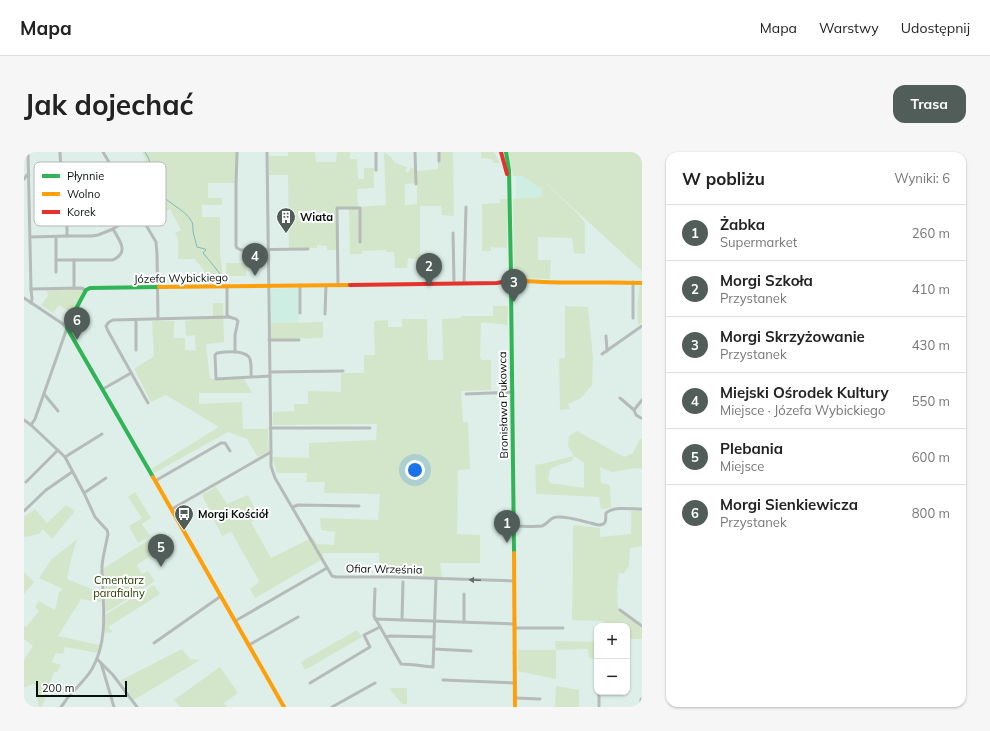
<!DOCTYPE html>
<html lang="pl">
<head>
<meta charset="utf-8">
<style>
  body { margin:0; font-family:Mulish,sans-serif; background:#f6f6f6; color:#222 }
  .controls { position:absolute; right:12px; bottom:12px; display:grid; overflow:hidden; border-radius:8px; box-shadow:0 1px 3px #0004 }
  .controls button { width:36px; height:36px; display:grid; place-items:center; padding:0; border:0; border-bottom:1px solid #e0e0e0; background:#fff; color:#222; font:20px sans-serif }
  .scale { position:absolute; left:12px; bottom:10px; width:91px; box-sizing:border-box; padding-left:4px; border:2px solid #050f0c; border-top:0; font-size:11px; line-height:14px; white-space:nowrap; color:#050f0c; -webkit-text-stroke:3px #fff; paint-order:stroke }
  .you { position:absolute; left:391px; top:318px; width:14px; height:14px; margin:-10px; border:3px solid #fff; border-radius:50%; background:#1a73e8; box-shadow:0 0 0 6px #1a73e833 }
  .badge { display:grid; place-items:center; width:26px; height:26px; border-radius:50%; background:#515d59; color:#fff; font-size:13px; font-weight:700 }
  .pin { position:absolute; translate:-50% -33px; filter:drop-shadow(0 1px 2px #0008) }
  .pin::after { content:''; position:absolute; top:21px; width:14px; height:12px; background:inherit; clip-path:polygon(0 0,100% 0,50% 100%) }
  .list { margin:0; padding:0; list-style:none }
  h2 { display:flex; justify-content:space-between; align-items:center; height:52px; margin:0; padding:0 16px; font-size:17px }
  h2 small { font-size:13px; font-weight:400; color:#767676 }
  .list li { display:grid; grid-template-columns:26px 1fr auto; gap:12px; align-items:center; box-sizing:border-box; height:56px; padding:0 16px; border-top:1px solid #e0e0e0 }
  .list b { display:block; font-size:15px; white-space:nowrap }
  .list p { margin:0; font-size:13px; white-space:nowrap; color:#767676 }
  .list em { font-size:13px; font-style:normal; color:#767676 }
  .map { position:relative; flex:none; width:618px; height:555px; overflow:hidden; border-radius:12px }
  header { display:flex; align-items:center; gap:24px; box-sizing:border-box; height:56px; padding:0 20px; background:#fff; border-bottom:1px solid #e0e0e0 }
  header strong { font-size:19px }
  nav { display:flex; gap:22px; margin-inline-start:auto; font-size:14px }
  .intro { display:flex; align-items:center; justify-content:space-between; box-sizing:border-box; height:96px; padding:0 24px }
  h1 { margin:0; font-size:28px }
  .button { padding:10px 18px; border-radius:12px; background:#515d59; color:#fff; font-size:14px; font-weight:700 }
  main { display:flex; gap:24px; padding:0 24px }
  aside { flex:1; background:#fff; border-radius:12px; box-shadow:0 1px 3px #0004 }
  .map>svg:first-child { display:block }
  .built { fill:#cfeee3 }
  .green { fill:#d3e6ca; fill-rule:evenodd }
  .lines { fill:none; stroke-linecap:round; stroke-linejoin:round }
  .stream { stroke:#7cb8c2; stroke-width:1 }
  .street { stroke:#b6bbb9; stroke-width:3 }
  .fast { stroke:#30b455; stroke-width:4 }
  .slow { stroke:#ff9f0a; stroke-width:4 }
  .jam { stroke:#e5322d; stroke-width:4 }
  .oneway { fill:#666e6b }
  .labels { text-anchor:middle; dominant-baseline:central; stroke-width:4; stroke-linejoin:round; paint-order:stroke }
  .poi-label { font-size:11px; font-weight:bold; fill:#050f0c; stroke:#fff; text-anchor:start }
  .street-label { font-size:11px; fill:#050f0c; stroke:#fff }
  .park-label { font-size:11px; fill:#283d00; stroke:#fff }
  .key { fill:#fff; stroke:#b4b7b6; stroke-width:1 }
  .key-label { font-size:11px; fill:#050f0c }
</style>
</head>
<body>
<header>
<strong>Mapa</strong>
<nav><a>Mapa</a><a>Warstwy</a><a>Udostępnij</a></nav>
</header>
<div class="intro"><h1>Jak dojechać</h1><a class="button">Trasa</a></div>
<main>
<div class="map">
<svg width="618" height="555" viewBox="0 0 618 555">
  <rect width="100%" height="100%" fill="#ddefe8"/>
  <g class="built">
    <path d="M492 24H498L518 36 517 45 492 47Z"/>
    <path d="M274 136 275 171 246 172 247 137Z"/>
  </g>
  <g class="green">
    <path d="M118 0H215L213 31H184V46H198V53H178V65H196V101L200 133H180V118L171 107H154V87L151 81 157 78 146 57 139 61 131 48 134 46 114 12 122 8Z"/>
    <path d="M264 0H291L292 10H312L313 0H326V7H333L334 27H340V16H350V36L333 37 334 55 362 53 360 0 367 5 371 11 383 15 381 19 384 21 387 15 392 19 414 17V0H429L430 64 418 63 417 54H396V104H395V107L384 106 383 116H371L370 100H362V98L338 99V102H326L325 55H312V98H303V94L293 93V96H265L264 23H245V4H264ZM391 31 393 33V52L381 53V32Z"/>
    <path d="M457 0H470L476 11H469V9L467 7 457 6Z"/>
    <path d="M484 0H618V119L511 21 552 60 561 71V102L550 101 548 86 514 85V108H527L526 127 498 126 494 124 490 116 489 47 517 45 518 37 498 24H489Z"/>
    <path d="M476 47H484L483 96 467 95V99H458V52L476 51Z"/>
    <rect x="226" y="101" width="14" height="12"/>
    <rect x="202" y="111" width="20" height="13"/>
    <path d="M616 132 618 133V170L614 173 613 154Z"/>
    <path d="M58 137 59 139 48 161 35 153 29 161 17 153 24 144 23 138Z"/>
    <path d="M189 151H199L200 190 183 192 182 194 186 226 188 227H220L228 241H175V252L218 250 219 277H244L245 299 234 305 223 287 204 280 130 321 127 317 195 275 142 243 127 250 110 217 130 204 128 169H150V186H161V198L172 199 171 183 162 184 161 169 188 165 189 163Z"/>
    <path d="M469 154H484L483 173 459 170 457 172 456 206 458 208H467V238L437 239 439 270H444L446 317 434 318 433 382 456 383V411H416L418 425 355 423V401H299L297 408 231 446 226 437 234 431 235 429 208 381 206 380 198 384 178 343 192 335 203 352 224 343 235 365 227 370 247 406 289 385 293 392 310 393 311 380 297 378 296 366 354 368 356 342 300 341 301 330H282L283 321H253L248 305 285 306V291L352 288 353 272 249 273V260L270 259V252H284V239L317 240V221H340V203H351L350 169 364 168V175H378V167H403L404 208H419L418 167 437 166V164H469Z"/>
    <path d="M541 154 564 155 569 207 568 233 557 246 544 252 546 257 536 258 535 207 541 206Z"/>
    <path d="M299 170V186L247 187V171Z"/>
    <path d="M553 279 600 305 609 301 616 287H618V317L611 316 588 320 576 315 577 331 586 333 587 356 577 357 575 345 512 342 511 313 522 311 550 304 544 294 545 284ZM550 304 560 311V336L526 331 524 327 526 317 535 313 548 309Z"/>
    <path d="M111 340 127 366 118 372 126 384 114 391 105 374 118 366 104 345Z"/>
    <path d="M42 353 51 359 28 387 19 377 15 382 0 385V365L11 357 23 371Z"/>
    <path d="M618 358V394L606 396 605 414 599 422 595 420 593 439 594 455 618 477V504V487H603V474H580L581 471 579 469 548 468 549 373 576 376V385L607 382V359Z"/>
    <path d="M136 381 144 395 132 400 113 413 118 422 124 419 131 429 88 457 81 460 80 416Z"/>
    <path d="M53 387 47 407 43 427 77 441V450L57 447 34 484 75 493 74 501 41 495 39 502 32 501 28 510 37 513 33 520H30L18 555H15L11 533 9 532 0 535V508L9 494 0 487V474L2 475 15 459 11 455 15 449 31 458 35 440 39 437 15 426 28 407Z"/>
    <path d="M0 420 10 430 0 442Z"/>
    <path d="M130 433 136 442 84 475 89 480 81 481V463Z"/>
    <path d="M333 478 338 485 281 518 277 510Z"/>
    <path d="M531 489 573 490V507L565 506 564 497 532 498V527L494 519V498H532Z"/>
    <path d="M158 497 166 507 176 508 110 548 97 528Z"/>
    <path d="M196 515 214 541 200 551 203 555H156L150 548Z"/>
    <path d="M532 534 555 538V555H531Z"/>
    <path d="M365 536H383V552H378Z"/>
  </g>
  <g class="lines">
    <path class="stream" d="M121 0 124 5 131 24V29L133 33 136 35 134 36C138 50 161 56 168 70 169 73 169 76 169 79 170 85 172 90 173 95L181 97 182 98 179 101C186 109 193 118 200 127L201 131"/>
    <g class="street">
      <path d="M4 0 7 137 8 147 7 151"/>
      <path d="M36 0 37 20 36 35 39 48 42 53 43 58V84"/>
      <path d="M79 0 132 90 133 102 134 167"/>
      <path d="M213 0 212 32V94L213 96 217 98 284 97"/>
      <path d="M243 0 247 300V314L251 326 308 424 312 425H371L490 429"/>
      <path d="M352 0V18"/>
      <path d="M391 0 392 32"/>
      <path d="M415 0V9"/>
      <path d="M37 20 66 18"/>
      <path d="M0 27 3 23H5"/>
      <path d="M42 53 49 51 77 49"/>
      <path d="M429 81 430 131"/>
      <path d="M6 85 43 84H68L74 83 89 77 115 60"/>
      <path d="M32 85V120"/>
      <path d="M32 108H89C106 100 95 88 89 77"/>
      <path d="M609 130V166"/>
      <path d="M440 131 442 55"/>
      <path d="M276 133V161"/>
      <path d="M314 133 313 56H336V90"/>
      <path d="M203 134V163L205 165 212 167 214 169 211 183V200"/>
      <path d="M50 136V108"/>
      <path d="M7 137 57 136 62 138"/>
      <path d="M0 146 39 172 43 176 11 267 7 273"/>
      <path d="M301 162 302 133"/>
      <path d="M112 168V198"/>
      <path d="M582 184 583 199"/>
      <path d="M245 188H275"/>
      <path d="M578 202 618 174"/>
      <path d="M246 220 319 219"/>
      <path d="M227 225C227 219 228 210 225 205 219 198 200 200 193 201L191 203 192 227 246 224"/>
      <path d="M79 237 107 221"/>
      <path d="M20 242 34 259"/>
      <path d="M442 242 489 240"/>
      <path d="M596 246 610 258 612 263 617 266"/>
      <path d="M124 251 84 179 82 174 85 170 89 168 205 165"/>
      <path d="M610 258 618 248"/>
      <path d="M0 268 7 273 41 305 60 341 71 365 80 375 83 378 84 382 79 406 78 414C78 448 86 486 68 517 62 527 54 534 46 543 43 546 40 551 37 555"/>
      <path d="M246 276H346"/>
      <path d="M41 305 78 282"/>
      <path d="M131 329 197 291H201L206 299"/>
      <path d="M2 330 34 298"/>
      <path d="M60 341 82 326"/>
      <path d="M269 355 274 353 335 354"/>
      <path d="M148 357 247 300"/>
      <path d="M0 359 22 338 48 320"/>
      <path d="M490 374C499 374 509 375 518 374 524 372 526 365 533 365 545 364 556 369 567 371 570 372 574 373 576 373 584 372 581 366 582 361 591 354 606 357 617 357"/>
      <path d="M351 437 350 464 377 512C388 512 398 514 409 515L412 427"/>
      <path d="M596 458 618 474"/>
      <path d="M351 467 491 472"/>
      <path d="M378 468 379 430"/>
      <path d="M211 469 303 416"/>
      <path d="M440 470V442"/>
      <path d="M491 476H539"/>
      <path d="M362 485 366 484 410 485"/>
      <path d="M130 491 197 444"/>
      <path d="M225 493 274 465"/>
      <path d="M410 497 447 499"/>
      <path d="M73 507 89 523 113 555"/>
      <path d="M77 511 90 555"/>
      <path d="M419 528 491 531"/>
      <path d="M286 531 346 495 340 483 356 475"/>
      <path d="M491 546 516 547"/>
      <path d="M617 547V555"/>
      <path d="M308 555 351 531"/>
      <path d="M575 555V540"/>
    </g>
    <g class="fast">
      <path d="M482 0 485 18 487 123"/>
      <path d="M487 133 490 401"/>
      <path d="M129 325 43 176 46 168 62 138 66 136 135 135"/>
    </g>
    <g class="slow">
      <path d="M492 128C534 133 576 129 618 131"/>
      <path d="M135 135 326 133"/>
      <path d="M129 325 260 555"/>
      <path d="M490 401 491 555"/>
    </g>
    <g class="jam">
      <path d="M477 0 483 22"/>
      <path d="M326 133 473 131 483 129"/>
    </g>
  </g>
  <defs><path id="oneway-solid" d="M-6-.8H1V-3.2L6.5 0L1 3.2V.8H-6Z"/></defs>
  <use class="oneway" href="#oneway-solid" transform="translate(451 428) rotate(-178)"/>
  <defs>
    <symbol id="building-pin" viewBox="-11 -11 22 30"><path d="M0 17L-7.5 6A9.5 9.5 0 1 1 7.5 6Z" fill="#515d59" stroke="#fff"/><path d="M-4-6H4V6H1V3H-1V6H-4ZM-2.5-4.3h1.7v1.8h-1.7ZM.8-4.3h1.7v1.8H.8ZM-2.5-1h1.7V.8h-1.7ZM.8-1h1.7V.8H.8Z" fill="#fff"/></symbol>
    <symbol id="bus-pin" viewBox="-11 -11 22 30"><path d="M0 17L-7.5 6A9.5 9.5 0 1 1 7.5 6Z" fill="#515d59" stroke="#fff"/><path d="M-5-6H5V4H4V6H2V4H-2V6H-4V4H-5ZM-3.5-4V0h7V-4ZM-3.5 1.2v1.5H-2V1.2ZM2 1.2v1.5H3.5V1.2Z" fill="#fff"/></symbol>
  </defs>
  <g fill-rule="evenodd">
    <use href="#building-pin" x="251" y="54" width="22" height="30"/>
    <use href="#bus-pin" x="149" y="351" width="22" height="30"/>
  </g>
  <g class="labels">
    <g class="poi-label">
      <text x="276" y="65">Wiata</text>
      <text x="174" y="362">Morgi Kościół</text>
    </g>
    <g class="street-label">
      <text transform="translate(157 126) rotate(-1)">Józefa Wybickiego</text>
      <text transform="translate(479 253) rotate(-91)">Bronisława Pukowca</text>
      <text transform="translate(360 417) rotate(1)">Ofiar Września</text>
    </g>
    <g class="park-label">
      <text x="95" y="428">Cmentarz<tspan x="95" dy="13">parafialny</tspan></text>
    </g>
  </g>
  <rect x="10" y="10" width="132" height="64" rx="6" class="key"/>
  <rect x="18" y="22" width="18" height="4" fill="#30b455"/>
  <rect x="18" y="40" width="18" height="4" fill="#ff9f0a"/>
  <rect x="18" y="58" width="18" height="4" fill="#e5322d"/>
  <g class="key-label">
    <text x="43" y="28">Płynnie</text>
    <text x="43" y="46">Wolno</text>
    <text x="43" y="64">Korek</text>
  </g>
</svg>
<div class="controls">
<button>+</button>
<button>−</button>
</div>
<div class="scale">200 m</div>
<div class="you"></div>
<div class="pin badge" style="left:483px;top:391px">1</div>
<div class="pin badge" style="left:405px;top:134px">2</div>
<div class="pin badge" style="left:490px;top:150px">3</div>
<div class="pin badge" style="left:231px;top:124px">4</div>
<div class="pin badge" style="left:137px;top:415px">5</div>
<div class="pin badge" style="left:53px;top:188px">6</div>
</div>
<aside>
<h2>W pobliżu<small>Wyniki: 6</small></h2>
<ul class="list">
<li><span class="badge">1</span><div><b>Żabka</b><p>Supermarket</p></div><em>260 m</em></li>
<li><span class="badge">2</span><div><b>Morgi Szkoła</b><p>Przystanek</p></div><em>410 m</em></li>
<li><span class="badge">3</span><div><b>Morgi Skrzyżowanie</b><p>Przystanek</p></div><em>430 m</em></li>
<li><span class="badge">4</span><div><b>Miejski Ośrodek Kultury</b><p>Miejsce · Józefa Wybickiego</p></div><em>550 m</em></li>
<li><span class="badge">5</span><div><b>Plebania</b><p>Miejsce</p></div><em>600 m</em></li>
<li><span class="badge">6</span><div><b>Morgi Sienkiewicza</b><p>Przystanek</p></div><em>800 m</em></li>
</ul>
</aside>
</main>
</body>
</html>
